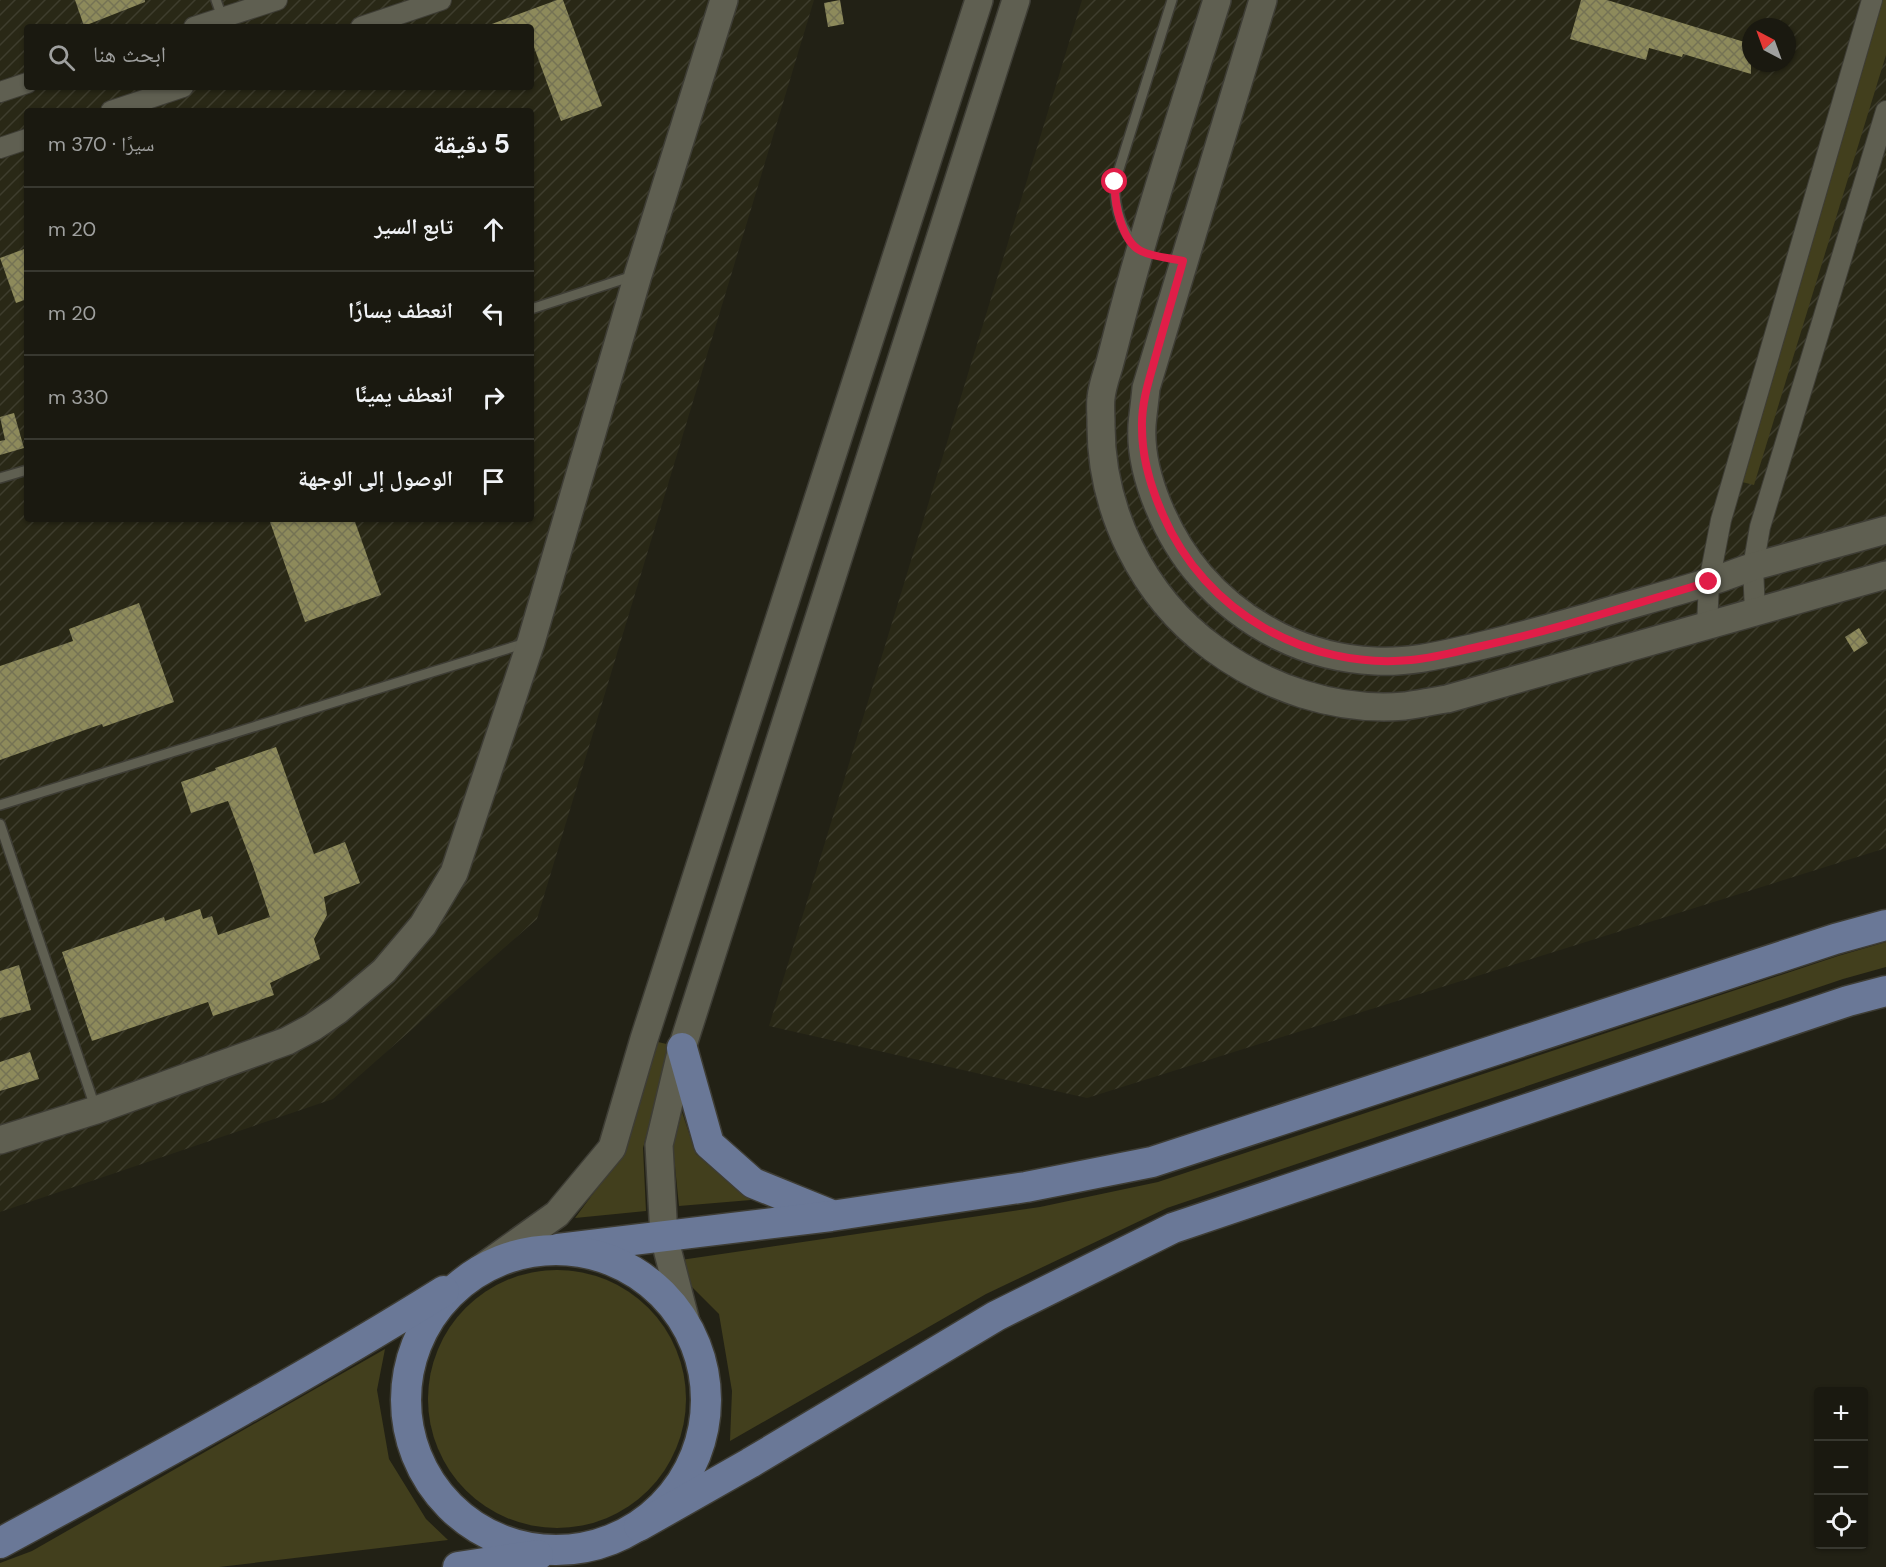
<!DOCTYPE html>
<html lang="ar">
<head>
<meta charset="utf-8">
<style>
  body { margin:0; font-family:"DM Sans","Noto Naskh Arabic",sans-serif; background:#27261e; color:#f1f3f6; direction:rtl }
  .controls { position:absolute; right:18px; bottom:18px; display:grid; overflow:hidden; border-radius:6px; box-shadow:0 2px 4px #0004 }
  .controls button { width:54px; height:54px; display:grid; place-items:center; padding:0; border:0; border-bottom:2px solid #383830; background:#1a1910; color:#f1f3f6; font:30px sans-serif }
  .compass { position:absolute; left:1742px; top:18px; width:54px; height:54px; border-radius:50%; background:#1a1910; box-shadow:0 2px 4px #0004; rotate:319deg }
  .stop { position:absolute; width:18px; height:18px; margin:-14px; border:4px solid #e11d48; border-radius:50%; background:#fff }
  .stop.end { background:#e11d48; border-color:#fff; box-shadow:0 2px 6px #0008 }
  .list { margin:0; padding:0; list-style:none }
  h2 { display:flex; justify-content:space-between; align-items:center; height:78px; margin:0; padding:0 24px; font-size:26px }
  h2 small { font-size:20px; font-weight:400; color:#9fa09f }
  .list li { display:grid; grid-template-columns:39px 1fr auto; gap:18px; align-items:center; box-sizing:border-box; height:84px; padding:0 24px; border-top:2px solid #383830 }
  .list b { display:block; font-size:22px; white-space:nowrap }
  .list em { font-size:20px; font-style:normal; color:#9fa09f }
  .icon { flex:none; width:33px; height:33px; fill:none; stroke:currentColor; stroke-width:2; stroke-linecap:round; stroke-linejoin:round }
  .map { position:relative; flex:none; width:1886px; height:1567px; overflow:hidden; direction:ltr }
  .search { position:absolute; background:#1a1910; box-shadow:0 2px 4px #0004; left:24px; top:24px; width:510px; height:66px; display:flex; align-items:center; gap:15px; box-sizing:border-box; padding:0 21px; border-radius:6px; color:#9fa09f; font-size:22px }
  .panel { position:absolute; background:#1a1910; box-shadow:0 2px 4px #0004; left:24px; top:108px; width:510px; height:414px; border-radius:6px; direction:rtl }
  .map>svg:first-child { display:block }
  .industrial { fill:url(#industrial-furrows); fill-rule:evenodd }
  .grass { fill:#423f1d }
  .building { fill:url(#building-cross-hatch) }
  .lines { fill:none; stroke-linecap:round; stroke-linejoin:round }
  .lane-casing { stroke:#3e3d35; stroke-width:12 }
  .street-casing { stroke:#3e3d35; stroke-width:22 }
  .secondary-casing { stroke:#3e3d35; stroke-width:30 }
  .primary-casing { stroke:#3e3d35; stroke-width:33 }
  .lane { stroke:#5f5f51; stroke-width:9 }
  .street { stroke:#5f5f51; stroke-width:20 }
  .secondary { stroke:#5f5f51; stroke-width:27 }
  .primary { stroke:#6a7897; stroke-width:30 }
  .route { stroke:#e11d48; stroke-width:8 }
</style>
</head>
<body>
<div class="map">
<svg width="1886" height="1567" viewBox="0 0 1886 1567">
  <defs>
    <pattern id="industrial-furrows" width="10" height="10" patternUnits="userSpaceOnUse" patternTransform="scale(1.5)"><rect width="10" height="10" fill="#292816"/><path d="M-1 1l2-2M0 10L10 0M9 11l2-2" fill="none" stroke="#3e3d2d"/></pattern>
    <pattern id="building-cross-hatch" width="8" height="8" patternUnits="userSpaceOnUse" patternTransform="scale(1.5)"><rect width="8" height="8" fill="#8d8a5b"/><path d="M0 0l8 8M0 8l8-8" fill="none" stroke="#757354"/></pattern>
  </defs>
  <rect width="100%" height="100%" fill="#222115"/>
  <g class="industrial">
    <path d="M0 0H814L537 919 333 1099 0 1212ZM27 27H531V87H27ZM27 111H531V519H27Z"/>
    <path d="M1082 0H1886V848L1087 1098 769 1026ZM1751 27H1787V63H1751Z"/>
  </g>
  <g class="grass">
    <path d="M1881 0H1886V55L1754 485 1734 480Z"/>
    <path d="M1886 942V967L1843 979 1167 1208 986 1294 730 1441 732 1391 719 1314 667 1262 1040 1207 1158 1182 1838 956Z"/>
    <path d="M658 1042 671 1045 643 1148 646 1211 575 1218 624 1152Z"/>
    <path d="M682 1112 696 1154 751 1200 679 1206 673 1147Z"/>
    <circle cx="557" cy="1399" r="129"/>
    <path d="M385 1349 377 1390 389 1459 426 1519 448 1540 219 1567H0V1563L32 1551Z"/>
  </g>
  <g class="building">
    <path d="M75 0H145V2L84 26Z"/>
    <path d="M557 0H563L602 106 561 121 531 39V27H489V25Z"/>
    <path d="M840 0 844 24 828 27 824 3Z"/>
    <path d="M1581 0H1607L1751 44V74L1683 54 1682 57 1649 48 1646 60 1570 39Z"/>
    <path d="M27 248V299L16 303 0 258Z"/>
    <path d="M14 413 24 448 0 455V441L5 440 0 417Z"/>
    <path d="M269 519H354L381 595 305 622Z"/>
    <path d="M139 603 174 702 103 727 102 724 0 760V666L73 641 69 629Z"/>
    <path d="M1859 628 1868 643 1854 652 1845 637Z"/>
    <path d="M276 747 314 854 345 842 360 883 324 897 327 915 314 939 320 959 270 983 274 995 213 1016 208 1002 92 1041 62 952 164 917 165 921 200 909 203 919 212 916 218 935 270 917 254 869 228 801 191 813 181 782 216 770 215 768Z"/>
    <path d="M19 965 31 1010 0 1018V971Z"/>
    <path d="M30 1052 39 1079 0 1091V1062Z"/>
  </g>
  <g class="lines">
    <defs>
      <g id="lane">
        <path d="M216 0 223 20"/>
        <path d="M1137 247C1120 228 1114 207 1115 182L1172 0"/>
        <path d="M531 309 633 276"/>
        <path d="M0 478 27 470"/>
        <path d="M0 805 526 643"/>
        <path d="M0 824 95 1107"/>
      </g>
      <g id="street">
        <path d="M194 27 277 0"/>
        <path d="M361 27 441 0"/>
        <path d="M0 92 27 83"/>
        <path d="M111 111 183 87"/>
        <path d="M0 148 27 139"/>
        <path d="M1755 612 1753 567 1760 527 1886 111"/>
        <path d="M1707 626 1709 582 1721 520 1872 0"/>
      </g>
      <g id="secondary">
        <path d="M1217 0C1186 100 1153 200 1126 301 1120 323 1115 344 1109 366 1106 376 1102 387 1101 398 1100 405 1101 414 1101 422 1100 509 1142 596 1213 648 1267 688 1336 712 1405 706 1419 704 1433 701 1447 699L1886 575"/>
        <path d="M1263 0 1146 388C1145 400 1143 413 1142 425 1139 475 1168 538 1200 575 1244 626 1307 658 1375 661 1406 663 1437 656 1467 649 1507 640 1546 629 1585 618 1625 606 1666 595 1706 583 1723 578 1739 571 1755 566 1799 554 1842 542 1886 530"/>
        <path d="M0 1140 96 1110 287 1041 313 1027 338 1010 384 971 423 925 454 873 531 642 638 275 724 0"/>
        <path d="M480 1269 557 1214 612 1148 644 1039 979 0"/>
        <path d="M686 1322 664 1237 659 1145 682 1048 1016 0"/>
      </g>
      <g id="primary">
        <path d="M682 1048 709 1144 753 1183 829 1214"/>
        <path d="M558 1249 831 1216 1026 1187 1152 1162 1835 939 1886 925"/>
        <circle cx="556" cy="1400" r="150"/>
        <path d="M639 1526 750 1463 996 1316 1173 1228 1848 1001 1886 991"/>
        <path d="M0 1543C149 1462 300 1381 444 1291"/>
        <path d="M458 1567 538 1555"/>
      </g>
    </defs>
    <use href="#lane" class="lane-casing"/>
    <use href="#street" class="street-casing"/>
    <use href="#secondary" class="secondary-casing"/>
    <use href="#primary" class="primary-casing"/>
    <use href="#lane" class="lane"/>
    <use href="#street" class="street"/>
    <use href="#secondary" class="secondary"/>
    <use href="#primary" class="primary"/>
  </g>
  <g class="lines">
    <path class="route" d="M1115 182C1114 202 1121 241 1141 251 1153 257 1170 258 1183 261 1175 290 1166 319 1158 348 1151 374 1141 401 1142 428 1142 458 1151 488 1163 515 1205 612 1307 670 1411 660 1435 658 1459 651 1482 646 1559 629 1633 604 1709 582"/>
  </g>
</svg>
<div class="controls">
<button>+</button>
<button>−</button>
<button><svg class="icon" aria-label="locate" viewBox="0 0 24 24"><circle cx="12" cy="12" r="6"/><path d="M12 2v4M12 18v4M2 12h4M18 12h4"/></svg></button>
</div>
<svg class="compass" viewBox="-18 -18 36 36"><path d="M0-13l5 13h-10z" fill="#e53935"/><path d="M0 13l5-13h-10z" fill="#9fa09f"/></svg>
<div class="stop" style="left:1115px;top:182px"></div>
<div class="stop end" style="left:1709px;top:582px"></div>
<div class="search"><svg class="icon" aria-label="search" viewBox="0 0 24 24"><circle cx="10" cy="10" r="6"/><path d="M15 15l6 6"/></svg>ابحث هنا</div>
<section class="panel">
<h2>5 دقيقة<small>سيرًا · 370 m</small></h2>
<ul class="list">
<li><svg class="icon" aria-label="ahead" viewBox="0 0 24 24"><path d="M12 20V5M6 11l6-6 6 6"/></svg><div><b>تابع السير</b></div><em>20 m</em></li>
<li><svg class="icon" aria-label="left" viewBox="0 0 24 24"><path d="M17 20v-9H6M10 6l-5 5 5 5"/></svg><div><b>انعطف يسارًا</b></div><em>20 m</em></li>
<li><svg class="icon" aria-label="right" viewBox="0 0 24 24"><path d="M7 20v-9h11M14 6l5 5-5 5"/></svg><div><b>انعطف يمينًا</b></div><em>330 m</em></li>
<li><svg class="icon" aria-label="arrive" viewBox="0 0 24 24"><path d="M6 21V4h12l-3 4 3 4H6"/></svg><div><b>الوصول إلى الوجهة</b></div></li>
</ul>
</section>
</div>
</body>
</html>
